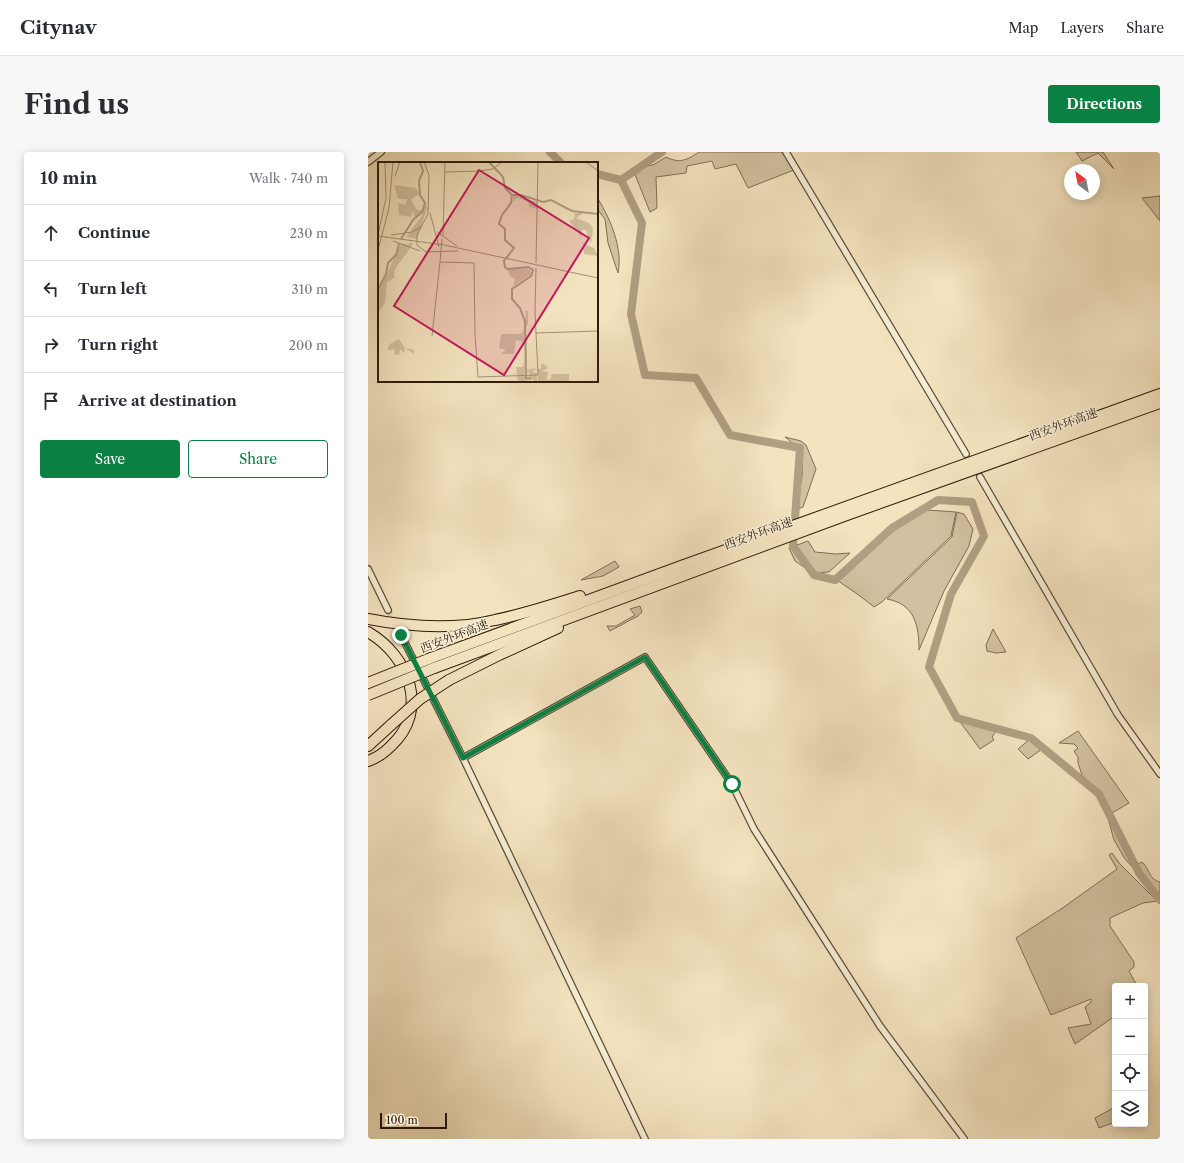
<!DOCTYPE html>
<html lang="en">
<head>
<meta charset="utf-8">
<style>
  body { margin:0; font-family:"Libre Caslon Text","Noto Serif SC",serif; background:#f7f7f7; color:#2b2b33 }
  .controls { position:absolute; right:12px; bottom:12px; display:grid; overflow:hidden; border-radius:4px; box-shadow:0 2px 10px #0003 }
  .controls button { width:36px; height:36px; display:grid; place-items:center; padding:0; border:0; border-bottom:1px solid #e1e1e2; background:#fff; color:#2b2b33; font:20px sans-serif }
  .compass { position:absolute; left:696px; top:12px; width:36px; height:36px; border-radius:50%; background:#fff; box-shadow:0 2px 10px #0003; rotate:328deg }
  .scale { position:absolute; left:12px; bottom:10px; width:67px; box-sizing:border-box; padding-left:4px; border:2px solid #2e1b0b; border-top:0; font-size:11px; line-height:14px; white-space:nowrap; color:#2e1b0b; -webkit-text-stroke:3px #f7edd5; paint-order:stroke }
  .stop { position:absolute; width:12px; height:12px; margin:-9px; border:3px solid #0b8043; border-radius:50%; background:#fff }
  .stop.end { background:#0b8043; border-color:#fff; box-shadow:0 1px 4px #0008 }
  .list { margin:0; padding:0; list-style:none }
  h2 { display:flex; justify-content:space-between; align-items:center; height:52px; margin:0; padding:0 16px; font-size:17px }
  h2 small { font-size:13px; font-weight:400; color:#7c7c81 }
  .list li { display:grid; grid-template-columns:26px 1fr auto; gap:12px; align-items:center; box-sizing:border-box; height:56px; padding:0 16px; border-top:1px solid #e1e1e2 }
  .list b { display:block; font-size:15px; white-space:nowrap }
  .list em { font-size:13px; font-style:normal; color:#7c7c81 }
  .actions { display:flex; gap:8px; padding:12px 16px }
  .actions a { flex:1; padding:9px 0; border:1px solid #0b8043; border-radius:4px; text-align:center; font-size:14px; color:#0b8043 }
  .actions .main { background:#0b8043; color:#fff }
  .icon { flex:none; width:22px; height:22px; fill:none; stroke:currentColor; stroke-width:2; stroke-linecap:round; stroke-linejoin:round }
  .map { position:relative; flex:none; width:792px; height:987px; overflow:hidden; border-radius:4px }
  header { display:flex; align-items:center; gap:24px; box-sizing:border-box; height:56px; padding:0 20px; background:#fff; border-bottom:1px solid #e1e1e2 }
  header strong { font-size:19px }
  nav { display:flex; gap:22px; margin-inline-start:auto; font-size:14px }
  .intro { display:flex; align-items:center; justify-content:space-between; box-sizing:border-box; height:96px; padding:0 24px }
  h1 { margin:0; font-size:28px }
  .button { padding:10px 18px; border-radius:4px; background:#0b8043; color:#fff; font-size:14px; font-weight:700 }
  main { display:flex; gap:24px; padding:0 24px }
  aside { flex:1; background:#fff; border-radius:4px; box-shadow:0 2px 10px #0003 }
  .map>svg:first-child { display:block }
  .green { fill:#d2c1a0; stroke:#806e56 }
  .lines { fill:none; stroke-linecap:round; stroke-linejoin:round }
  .river { stroke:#b09f82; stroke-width:8 }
  .street-tunnel { stroke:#ccbb9b; stroke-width:5.5; stroke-dasharray:5.5 3; stroke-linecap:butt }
  .street-casing { stroke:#5f4d38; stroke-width:8 }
  .highway-casing { stroke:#2e1b0b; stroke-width:12 }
  .street { stroke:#f7edd5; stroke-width:5.5 }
  .highway { stroke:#f3e3bf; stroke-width:10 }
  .highway-bridge-casing { stroke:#2e1b0b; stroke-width:12; stroke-linecap:butt }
  .highway-bridge { stroke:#f3e3bf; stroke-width:10 }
  .route { stroke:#0b8043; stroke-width:5 }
  .labels { text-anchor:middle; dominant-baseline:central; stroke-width:3; stroke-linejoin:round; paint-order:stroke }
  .street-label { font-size:12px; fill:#2e1b0b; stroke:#f7edd5 }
  .inset-river { fill:none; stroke:#b09f82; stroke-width:2 }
  .inset-road { fill:none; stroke:#a49377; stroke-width:1 }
  .view { fill:#c2185b; fill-opacity:0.15; stroke:#c2185b; stroke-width:2 }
  .inset-edge { fill:none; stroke:#2e1b0b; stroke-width:2 }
</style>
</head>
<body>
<header>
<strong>Citynav</strong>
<nav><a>Map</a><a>Layers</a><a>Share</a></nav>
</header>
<div class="intro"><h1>Find us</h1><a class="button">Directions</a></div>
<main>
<aside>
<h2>10 min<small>Walk · 740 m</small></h2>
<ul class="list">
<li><svg class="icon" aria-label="ahead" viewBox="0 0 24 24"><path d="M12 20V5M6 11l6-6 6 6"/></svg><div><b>Continue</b></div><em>230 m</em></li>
<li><svg class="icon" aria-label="left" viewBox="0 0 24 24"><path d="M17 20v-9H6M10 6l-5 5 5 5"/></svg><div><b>Turn left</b></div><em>310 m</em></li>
<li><svg class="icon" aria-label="right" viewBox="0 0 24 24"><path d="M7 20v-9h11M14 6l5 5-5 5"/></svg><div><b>Turn right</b></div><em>200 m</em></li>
<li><svg class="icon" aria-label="arrive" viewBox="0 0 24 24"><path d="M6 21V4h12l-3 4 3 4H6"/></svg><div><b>Arrive at destination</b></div></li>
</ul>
<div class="actions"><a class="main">Save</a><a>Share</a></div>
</aside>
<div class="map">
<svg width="792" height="987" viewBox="0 0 792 987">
  <rect width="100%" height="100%" fill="#f3e3bf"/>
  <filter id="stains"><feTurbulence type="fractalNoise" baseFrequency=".005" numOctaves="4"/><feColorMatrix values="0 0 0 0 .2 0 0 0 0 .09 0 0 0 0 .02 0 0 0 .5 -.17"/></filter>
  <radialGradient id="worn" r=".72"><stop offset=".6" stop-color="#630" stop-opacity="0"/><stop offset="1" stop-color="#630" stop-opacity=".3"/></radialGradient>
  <g class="green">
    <path d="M331 0H414L426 18 380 36 368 12 347 17 344 9 319 14 318 21 288 25 289 56 282 60 266 20 269 15 285 13 298 5C312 12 319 8 331 0Z"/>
    <path d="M708 0H735L746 17 730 1 714 9Z"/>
    <path d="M792 44V69L774 46Z"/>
    <path d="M230 47C243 68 255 97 250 121L240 91 237 67 229 57Z"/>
    <path d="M417 285 433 289 438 293 448 317 435 355 425 359C431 338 441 317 428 296 426 292 421 288 417 285Z"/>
    <path d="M559 358 588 360 583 384 514 450 506 455 492 444 466 426 493 408 543 361Z"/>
    <path d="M589 360 596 362 605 377 601 394 576 439 551 498C551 474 547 452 519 447L584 385Z"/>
    <path d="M440 389 447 400 468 402 482 401 461 420 445 421 427 409 421 396Z"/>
    <path d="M247 409 251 415 235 424 213 428Z"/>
    <path d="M272 454 274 460 270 464 242 479 239 474H248L267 463 262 457Z"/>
    <path d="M625 477 638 500 628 501 619 499 618 493Z"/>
    <path d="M590 567 628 579 624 585 626 588 612 597Z"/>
    <path d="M710 579 761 651 744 661C746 664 747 666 748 670 752 679 758 720 774 710 782 717 781 728 792 730V745L757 707 746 688 734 645 714 623 710 611V605L706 599 710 596 706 592 691 591Z"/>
    <path d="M662 587 677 595 660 607 650 597Z"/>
    <path d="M744 701 752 712 789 749 775 751 742 766V774L766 810V815L761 819 769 834H747V864L707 892 700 876 723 872 717 855 723 850V847L683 863 648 786 696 755 749 717 741 703Z"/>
    <path d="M747 955V970L731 976 727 966Z"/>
  </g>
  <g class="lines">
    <g class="river">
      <path d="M182 0 193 11"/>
      <path d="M229 22 253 28 294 0"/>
      <path d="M253 28 274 71 263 162 277 223 328 226 362 283 432 296 425 394 446 423 467 428 524 376 570 348 604 350 616 384 583 442 561 515 589 566 663 586 731 642 771 721 792 748"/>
    </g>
    <path class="street-tunnel" d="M20 458 33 483"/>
    <defs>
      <g id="street">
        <path d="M418 0 598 302"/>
        <path d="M0 10 13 0"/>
        <path d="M612 325 750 563 792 622"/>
        <path d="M0 417 20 458"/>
        <path d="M33 483 95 606 277 505 364 632 386 677 512 874 596 987"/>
        <path d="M95 606 277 987"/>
      </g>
      <g id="highway">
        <path d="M0 467C41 475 86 478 127 468 156 462 184 453 212 444"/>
        <path d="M0 480C41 504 62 558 23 594 16 601 9 606 0 609"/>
        <path d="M63 506 316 413 792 242"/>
        <path d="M66 516 476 364 792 251"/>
        <path d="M81 528 131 503 190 476"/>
        <path d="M0 594 24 572"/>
      </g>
    </defs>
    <use href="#street" class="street-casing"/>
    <use href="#highway" class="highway-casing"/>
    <use href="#street" class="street"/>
    <use href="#highway" class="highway"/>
    <defs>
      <g id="highway-bridge">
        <path d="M0 531 63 506"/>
        <path d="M0 543 66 516"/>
        <path d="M24 572 52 547 81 528"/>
      </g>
    </defs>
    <use href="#highway-bridge" class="highway-bridge-casing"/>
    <use href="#highway-bridge" class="highway-bridge"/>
  </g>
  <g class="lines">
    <path class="route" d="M33 483 95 606 277 505 364 632"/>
  </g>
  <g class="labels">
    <g class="street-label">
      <text transform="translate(695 272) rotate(-20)">西安外环高速</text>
      <text transform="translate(390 381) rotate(-20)">西安外环高速</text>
      <text transform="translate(86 484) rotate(-21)">西安外环高速</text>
    </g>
  </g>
  <g transform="translate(10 10)">
    <rect width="220" height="220" fill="#f3e3bf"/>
    <path d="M16 23 38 26 41 32 33 37 38 47 44 49 40 53 36 55 35 48 33 55 21 53 20 41 27 43 29 37H20ZM136 33 159 40V47L151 45V41L144 37 139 36 135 40ZM48 40 49 46 39 77 28 75 43 55ZM197 51H205L198 56 211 61 215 66 213 82 208 68H204V76L191 59 196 57ZM32 80 35 82 17 107 16 116 9 120 7 141 0 151V132L7 116 20 87 24 81 30 83ZM205 81 216 86 220 94 206 92ZM145 105 152 108 153 112 135 124 137 117 132 114 129 107ZM146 149H150V163L147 164 146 171 149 177V208L159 206 154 210 159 211V220L147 213H152L150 209 147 212 149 204 145 171 148 151ZM144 169 146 180 138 178 136 192H122L128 188 121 186 123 172H143ZM21 177 27 186 36 188V192L27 186 26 191 22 187 21 193 16 192 17 187 9 188 12 182ZM147 198 146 213 151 218 140 220 138 205H145ZM165 202 169 204V207L163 209 170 210 169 218 173 217V212H191V220H160V207H163V203L160 204Z" fill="#d2c1a0"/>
    <path class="inset-river" d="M111 0 125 15 127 26 134 33H143L165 40 173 38 194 49 220 52M134 33 133 41 124 53 121 62 127 67V78L136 86 126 99 127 105 129 107 150 105 155 108 153 114 134 127V137L142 146 147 160 148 216 153 217M23 77 35 58 44 50 47 41 42 33 41 19 45 9 42 0M0 128 8 112 10 101 18 93 21 82"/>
    <path class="inset-road" d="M46 0 51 13 50 52 39 73V83L48 90 80 89M208 0 220 9M67 10 102 9 115 7 124 0M17 14 22 0M52 51 61 85M59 70 79 84M0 73 8 36 7 0M13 73 34 70 43 65M65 73 67 0M0 74 66 83 220 116M64 77 62 100 96 101 97 173 100 215 160 213 157 150 158 106M15 79 42 89M0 88 11 46 15 0M158 101 160 0M158 171 220 169M54 174 62 100"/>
    <path class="view" d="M101 8 211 76 126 213 16 144Z"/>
    <rect width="220" height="220" class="inset-edge"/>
  </g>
  <rect width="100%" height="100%" filter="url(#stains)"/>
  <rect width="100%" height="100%" fill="url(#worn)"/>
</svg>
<div class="controls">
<button>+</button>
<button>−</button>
<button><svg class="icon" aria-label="locate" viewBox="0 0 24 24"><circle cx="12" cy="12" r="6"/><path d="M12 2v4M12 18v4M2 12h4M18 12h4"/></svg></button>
<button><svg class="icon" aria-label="layers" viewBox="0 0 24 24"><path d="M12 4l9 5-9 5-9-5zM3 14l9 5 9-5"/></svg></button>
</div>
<svg class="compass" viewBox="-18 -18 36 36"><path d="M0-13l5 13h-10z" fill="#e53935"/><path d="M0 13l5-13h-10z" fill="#7c7c81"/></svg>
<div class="scale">100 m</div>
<div class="stop" style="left:364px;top:632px"></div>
<div class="stop end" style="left:33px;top:483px"></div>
</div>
</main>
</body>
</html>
